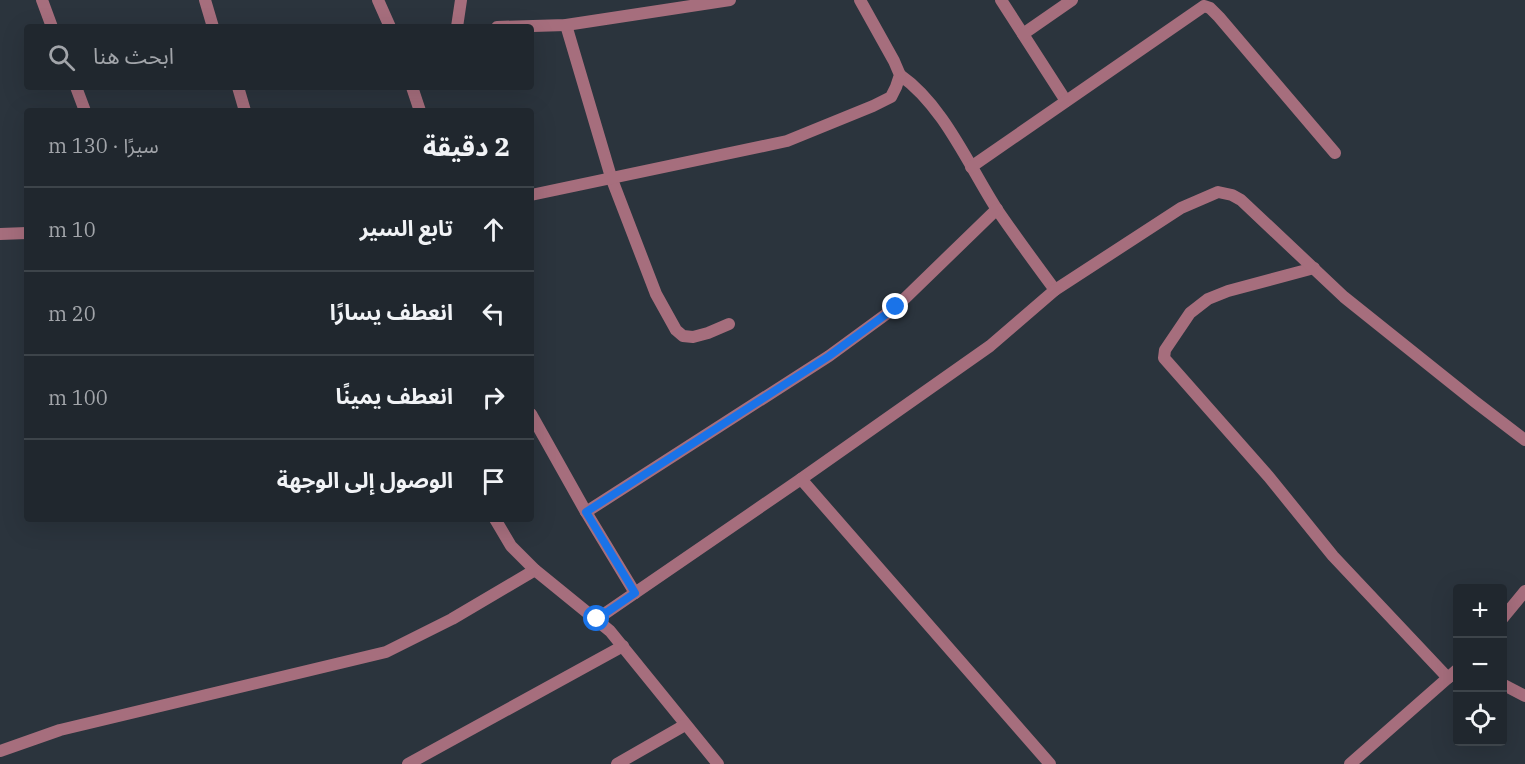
<!DOCTYPE html>
<html lang="ar">
<head>
<meta charset="utf-8">
<style>
  body { margin:0; font-family:"IBM Plex Serif","Noto Sans Arabic",serif; background:#282f36; color:#f1f3f6; direction:rtl }
  .controls { position:absolute; right:18px; bottom:18px; display:grid; overflow:hidden; border-radius:6px; box-shadow:0 6px 24px #0002 }
  .controls button { width:54px; height:54px; display:grid; place-items:center; padding:0; border:0; border-bottom:2px solid #3d444a; background:#20272e; color:#f1f3f6; font:30px sans-serif }
  .stop { position:absolute; width:18px; height:18px; margin:-14px; border:4px solid #1a73e8; border-radius:50%; background:#fff }
  .stop.end { background:#1a73e8; border-color:#fff; box-shadow:0 2px 6px #0008 }
  .list { margin:0; padding:0; list-style:none }
  h2 { display:flex; justify-content:space-between; align-items:center; height:78px; margin:0; padding:0 24px; font-size:26px }
  h2 small { font-size:20px; font-weight:400; color:#a2a5aa }
  .list li { display:grid; grid-template-columns:39px 1fr auto; gap:18px; align-items:center; box-sizing:border-box; height:84px; padding:0 24px; border-top:2px solid #3d444a }
  .list b { display:block; font-size:22px; white-space:nowrap }
  .list em { font-size:20px; font-style:normal; color:#a2a5aa }
  .icon { flex:none; width:33px; height:33px; fill:none; stroke:currentColor; stroke-width:2; stroke-linecap:round; stroke-linejoin:round }
  .map { position:relative; flex:none; width:1525px; height:764px; overflow:hidden; direction:ltr }
  .search { position:absolute; background:#20272e; box-shadow:0 6px 24px #0002; left:24px; top:24px; width:510px; height:66px; display:flex; align-items:center; gap:15px; box-sizing:border-box; padding:0 21px; border-radius:6px; color:#a2a5aa; font-size:22px }
  .panel { position:absolute; background:#20272e; box-shadow:0 6px 24px #0002; left:24px; top:108px; width:510px; height:414px; border-radius:6px; direction:rtl }
  .map>svg:first-child { display:block }
  .lines { fill:none; stroke-linecap:round; stroke-linejoin:round }
  .street { stroke:#a66e7d; stroke-width:12 }
  .route { stroke:#1a73e8; stroke-width:8 }
</style>
</head>
<body>
<div class="map">
<svg width="1525" height="764" viewBox="0 0 1525 764">
  <rect width="100%" height="100%" fill="#2b343d"/>
  <g class="lines">
    <g class="street">
      <path d="M42 0 52 27"/>
      <path d="M205 0 213 27"/>
      <path d="M378 0 390 27"/>
      <path d="M1001 0 1066 101"/>
      <path d="M566 25 611 177 656 294 676 330 683 336 693 337 708 333 729 324"/>
      <path d="M457 27 461 0"/>
      <path d="M497 27 566 25 730 0"/>
      <path d="M1023 34 1072 0"/>
      <path d="M900 75C943 105 968 164 996 208 1015 236 1035 263 1055 290"/>
      <path d="M76 87 85 111"/>
      <path d="M238 87 245 111"/>
      <path d="M412 87 420 111"/>
      <path d="M971 167 1204 6 1210 8 1219 17 1335 153"/>
      <path d="M531 195 787 141 873 106 891 97 896 87 900 75 894 61 860 0"/>
      <path d="M0 234 27 233"/>
      <path d="M1314 268 1228 291 1208 299 1190 313 1165 350 1164 358 1269 477 1333 556 1448 678"/>
      <path d="M531 414 586 512 635 593"/>
      <path d="M801 479 990 346 1055 290 1181 208 1218 192 1232 195 1241 200 1344 297 1474 401 1525 440"/>
      <path d="M586 512 829 356 896 307 997 209"/>
      <path d="M495 519 511 546 535 570 610 631 718 764"/>
      <path d="M597 619 801 479 1050 764"/>
      <path d="M1502 619 1525 591"/>
      <path d="M1502 684 1525 696"/>
      <path d="M0 751 60 730 386 652 452 619 535 570"/>
      <path d="M408 764 623 646"/>
      <path d="M617 764 685 725"/>
      <path d="M1350 764 1458 669"/>
    </g>
  </g>
  <g class="lines">
    <path class="route" d="M597 619 635 593 586 512 829 356 896 307"/>
  </g>
</svg>
<div class="controls">
<button>+</button>
<button>−</button>
<button><svg class="icon" aria-label="locate" viewBox="0 0 24 24"><circle cx="12" cy="12" r="6"/><path d="M12 2v4M12 18v4M2 12h4M18 12h4"/></svg></button>
</div>
<div class="stop" style="left:597px;top:619px"></div>
<div class="stop end" style="left:896px;top:307px"></div>
<div class="search"><svg class="icon" aria-label="search" viewBox="0 0 24 24"><circle cx="10" cy="10" r="6"/><path d="M15 15l6 6"/></svg>ابحث هنا</div>
<section class="panel">
<h2>2 دقيقة<small>سيرًا · 130 m</small></h2>
<ul class="list">
<li><svg class="icon" aria-label="ahead" viewBox="0 0 24 24"><path d="M12 20V5M6 11l6-6 6 6"/></svg><div><b>تابع السير</b></div><em>10 m</em></li>
<li><svg class="icon" aria-label="left" viewBox="0 0 24 24"><path d="M17 20v-9H6M10 6l-5 5 5 5"/></svg><div><b>انعطف يسارًا</b></div><em>20 m</em></li>
<li><svg class="icon" aria-label="right" viewBox="0 0 24 24"><path d="M7 20v-9h11M14 6l5 5-5 5"/></svg><div><b>انعطف يمينًا</b></div><em>100 m</em></li>
<li><svg class="icon" aria-label="arrive" viewBox="0 0 24 24"><path d="M6 21V4h12l-3 4 3 4H6"/></svg><div><b>الوصول إلى الوجهة</b></div></li>
</ul>
</section>
</div>
</body>
</html>
